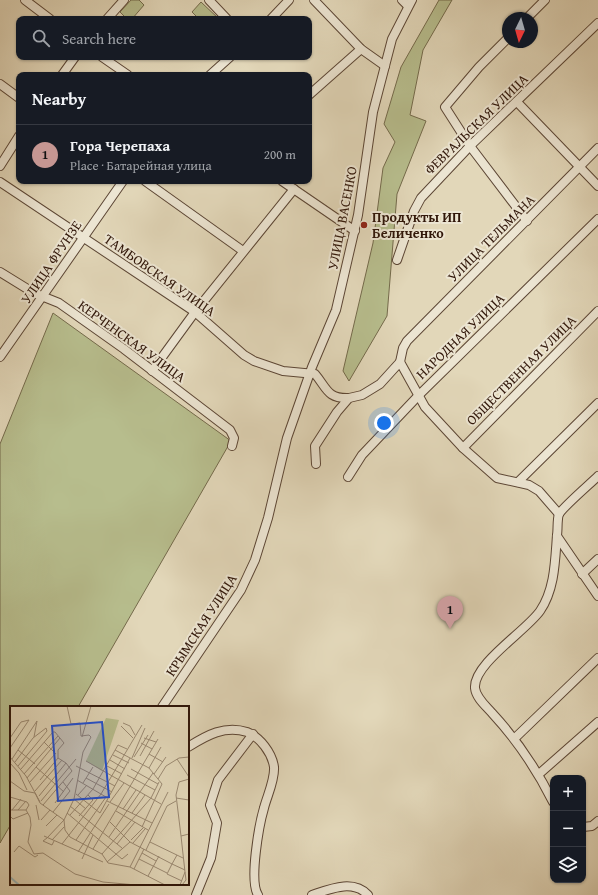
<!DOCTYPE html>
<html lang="en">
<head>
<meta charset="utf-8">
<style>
  body { margin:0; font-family:"Gentium Book Plus",serif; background:#20242c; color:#f1f3f6 }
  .controls { position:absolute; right:12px; bottom:12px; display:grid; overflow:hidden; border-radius:8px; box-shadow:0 1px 3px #0004 }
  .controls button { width:36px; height:36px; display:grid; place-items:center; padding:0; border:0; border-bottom:1px solid #363941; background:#171b24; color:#f1f3f6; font:20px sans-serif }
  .compass { position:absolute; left:502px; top:12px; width:36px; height:36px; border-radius:50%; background:#171b24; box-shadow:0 1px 3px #0004; rotate:185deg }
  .you { position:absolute; left:384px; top:423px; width:14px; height:14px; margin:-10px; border:3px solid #fff; border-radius:50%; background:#1a73e8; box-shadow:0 0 0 6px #1a73e833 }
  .badge { display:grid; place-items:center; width:26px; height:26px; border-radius:50%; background:#c59692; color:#111; font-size:13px; font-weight:700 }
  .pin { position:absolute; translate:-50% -33px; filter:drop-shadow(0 1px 2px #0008) }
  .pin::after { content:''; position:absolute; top:21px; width:14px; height:12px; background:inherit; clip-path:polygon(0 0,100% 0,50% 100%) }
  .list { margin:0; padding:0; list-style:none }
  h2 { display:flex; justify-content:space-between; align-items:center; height:52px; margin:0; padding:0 16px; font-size:17px }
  h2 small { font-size:13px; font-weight:400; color:#9ea1a6 }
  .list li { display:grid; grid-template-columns:26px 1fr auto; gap:12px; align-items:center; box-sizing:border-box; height:60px; padding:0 16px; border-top:1px solid #363941 }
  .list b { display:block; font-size:15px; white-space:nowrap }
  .list p { margin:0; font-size:13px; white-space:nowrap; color:#9ea1a6 }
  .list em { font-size:13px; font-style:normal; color:#9ea1a6 }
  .icon { flex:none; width:22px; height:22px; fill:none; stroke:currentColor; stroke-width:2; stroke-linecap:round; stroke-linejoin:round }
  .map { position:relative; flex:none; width:598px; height:895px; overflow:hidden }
  .search { position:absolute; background:#171b24; box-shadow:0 1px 3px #0004; left:16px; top:16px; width:296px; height:44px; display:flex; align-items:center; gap:10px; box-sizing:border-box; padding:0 14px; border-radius:8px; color:#9ea1a6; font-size:15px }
  .panel { position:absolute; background:#171b24; box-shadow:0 1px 3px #0004; left:16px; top:72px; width:296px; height:112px; border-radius:8px }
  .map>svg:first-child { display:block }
  .green { fill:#b7bd8d; stroke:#746a4b }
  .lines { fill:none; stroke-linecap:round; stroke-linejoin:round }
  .minor-casing { stroke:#5c4635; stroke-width:10 }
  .minor { stroke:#ece5d2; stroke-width:8 }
  .poi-dot { fill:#8f2418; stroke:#ece5d2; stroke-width:1.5 }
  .labels { text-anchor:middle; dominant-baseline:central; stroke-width:4; stroke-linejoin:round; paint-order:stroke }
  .street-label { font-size:14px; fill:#301609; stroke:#ece5d2 }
  .poi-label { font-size:14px; font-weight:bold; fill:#301609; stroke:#ece5d2; text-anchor:start }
  .inset-river { fill:none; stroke:#9ab7bb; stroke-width:2 }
  .inset-road { fill:none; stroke:#9b8a73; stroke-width:1 }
  .view { fill:#1d4ed8; fill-opacity:0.15; stroke:#1d4ed8; stroke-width:2 }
  .inset-edge { fill:none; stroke:#301609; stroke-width:2 }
</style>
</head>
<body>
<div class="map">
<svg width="598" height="895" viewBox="0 0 598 895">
  <rect width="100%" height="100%" fill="#e2d7b9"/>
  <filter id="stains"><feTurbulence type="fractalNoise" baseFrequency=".005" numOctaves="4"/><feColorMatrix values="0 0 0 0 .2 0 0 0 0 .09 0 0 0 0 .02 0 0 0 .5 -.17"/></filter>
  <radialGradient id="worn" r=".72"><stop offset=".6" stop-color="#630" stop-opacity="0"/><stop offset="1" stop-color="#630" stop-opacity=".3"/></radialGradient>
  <g class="green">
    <path d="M131 0H139L144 5 132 19H127L120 12Z"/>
    <path d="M439 0H452L423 50 410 115 426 121 397 194 387 316 349 381 343 371 373 243 383 168 395 142 384 124 401 67Z"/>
    <path d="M201 2 219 19H199L192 12Z"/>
    <path d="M53 313 231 441 78 707H11V824L0 843V444Z"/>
  </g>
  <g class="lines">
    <defs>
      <g id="minor">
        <path d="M25 0 50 19"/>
        <path d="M209 0 227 19"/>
        <path d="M314 0 361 49 385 66"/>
        <path d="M402 0 408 6"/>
        <path d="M527 18 545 0"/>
        <path d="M107 19 124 0"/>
        <path d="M271 19 289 0"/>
        <path d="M508 38 479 67 445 107 470 146 527 221"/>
        <path d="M102 57 128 75"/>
        <path d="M62 75 75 57"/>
        <path d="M210 75 230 57"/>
        <path d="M0 84 19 98"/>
        <path d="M309 95 361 49"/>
        <path d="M517 102 598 186"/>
        <path d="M0 166 19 136"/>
        <path d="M145 181 243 251"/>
        <path d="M282 181 355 231"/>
        <path d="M0 182 195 312 244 355 254 361 283 371 315 374C327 388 327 399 349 398"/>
        <path d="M397 260 414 211 421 198 470 146 598 23"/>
        <path d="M0 272 34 293 59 303 124 349 230 430 234 438 232 446"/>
        <path d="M0 357 123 181"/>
        <path d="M152 371 195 312 294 189"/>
        <path d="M463 448 598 311"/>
        <path d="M316 464 315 446 337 412 349 398 362 395 380 384 400 362"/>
        <path d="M348 477 362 455 419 395 598 219"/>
        <path d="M518 482 598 403"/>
        <path d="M559 514 539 491 529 485 497 478 463 448 425 407 400 362 403 348 407 341 598 148"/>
        <path d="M557 536 598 596"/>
        <path d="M582 574 598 559"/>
        <path d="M162 707 241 590 255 560 268 518 287 438 312 367 336 310 358 215 373 112 392 39 412 0"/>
        <path d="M515 738 598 658"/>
        <path d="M188 747C207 735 225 725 247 732 260 737 272 753 274 767 275 780 267 796 264 808 259 825 249 881 258 895"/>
        <path d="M539 774 598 722"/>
        <path d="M553 802C536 768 518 741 492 713 486 706 476 698 475 688 473 664 526 631 540 611 555 589 555 561 557 535 558 529 557 519 559 514 563 507 591 483 598 476"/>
        <path d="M583 827 592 826 598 821"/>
        <path d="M196 895 211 858 217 823 210 805 218 780 253 734"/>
        <path d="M312 895C330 889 353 879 368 895"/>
      </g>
    </defs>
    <use href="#minor" class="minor-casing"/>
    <use href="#minor" class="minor"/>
  </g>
  <circle class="poi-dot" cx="364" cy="225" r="4"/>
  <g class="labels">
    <g class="street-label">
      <text transform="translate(476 124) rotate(-44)">ФЕВРАЛЬСКАЯ УЛИЦА</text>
      <text transform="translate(342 218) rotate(-79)">УЛИЦА ВАСЕНКО</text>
      <text transform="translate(491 238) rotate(-45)">УЛИЦА ТЕЛЬМАНА</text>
      <text transform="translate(51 262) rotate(-56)">УЛИЦА ФРУНЗЕ</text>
      <text transform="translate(160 275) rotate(35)">ТАМБОВСКАЯ УЛИЦА</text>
      <text transform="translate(460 336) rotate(-44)">НАРОДНАЯ УЛИЦА</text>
      <text transform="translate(132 341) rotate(36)">КЕРЧЕНСКАЯ УЛИЦА</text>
      <text transform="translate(521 370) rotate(-45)">ОБЩЕСТВЕННАЯ УЛИЦА</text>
      <text transform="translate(201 625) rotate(-57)">КРЫМСКАЯ УЛИЦА</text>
    </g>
    <g class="poi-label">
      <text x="372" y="217">Продукты ИП<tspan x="372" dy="16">Беличенко</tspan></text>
    </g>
  </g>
  <g transform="translate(10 706)">
    <rect width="179" height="179" fill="#e2d7b9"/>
    <path d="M96 12 109 14 92 65 76 55Z" fill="#b7bd8d"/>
    <path class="inset-river" d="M0 171 9 179"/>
    <path class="inset-road" d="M113 17 120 20 125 29M111 20 123 32M72 31 81 0M0 32 11 16 19 14 0 42M134 32 146 36M34 36 46 48M131 37 142 43M8 44 25 58M105 44 139 62 152 78 132 121M139 48 153 56M103 49 119 57M130 50 144 25M0 51 16 70 30 96M124 51 138 29M122 52 135 22M2 53 27 15 24 31M167 53 179 71M100 54 115 63M76 55 151 98M5 56 23 32 36 22 37 25 8 60M0 57 9 67 17 84M66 60 105 80M97 60 112 68M26 61 54 86M139 62 151 41M11 63 43 26H45L54 37 48 44V52L30 74M121 63 148 78M14 68 48 30M144 68 156 51M117 69 145 84M17 72 50 32M76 72 102 86M148 73 156 60 169 52 179 51M67 74 96 91M0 75 14 85 25 87M19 77 46 47M73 77 83 61M25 85 52 54M25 87 30 97 54 114 55 124 60 131 92 148 98 157 120 161 155 179M66 88 90 107 120 52M68 89 77 79M29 90 56 57M0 91 17 96 19 99 16 104H0M166 92 179 94M64 93 76 103M31 95 66 53M97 95 142 117M100 96 114 77M45 97 63 72M26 99 29 114M33 99 62 65 56 57 48 52M60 100 112 142M113 103 126 84M2 104 11 93M8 104 16 95M16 104 20 111 21 119 18 136 24 148 33 147 65 168 93 176M106 105 138 124M43 106 60 85 53 76M57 107 112 153 118 148M122 107 135 89M60 109 83 83 108 39 117 43M69 110 83 94 78 89M1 111 3 113 18 107M31 114 40 104M100 116 120 136M36 120 47 109M34 130 93 156M171 130 166 89 169 76 179 73M99 131 143 67M37 132 54 114 64 93 73 46 81 31 79 29 71 30 70 17 61 18 57 0M37 132 33 135 42 139 44 135M42 134 54 121M66 134 96 91M121 134 133 122M120 136 162 158 167 149M140 136 173 152M123 137 135 123M52 138 91 88 132 19M107 138 125 116M83 143 148 33M136 144 157 100 166 95M4 146 9 140 25 151 28 149M68 146 99 98M132 147 146 155M92 148 141 92 149 76M72 153 83 129M129 153 157 167M97 156 120 136M120 161 158 86M124 163 134 143M138 170 149 150M172 175 157 168 162 158 175 164M93 176 126 179M170 179 175 166 171 130 179 128M172 179 176 174 175 166"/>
    <path class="view" d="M92 16 99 91 48 95 42 20Z"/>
    <rect width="179" height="179" class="inset-edge"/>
  </g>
  <rect width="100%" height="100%" filter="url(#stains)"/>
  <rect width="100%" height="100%" fill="url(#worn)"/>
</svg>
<div class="controls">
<button>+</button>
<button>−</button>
<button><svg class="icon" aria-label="layers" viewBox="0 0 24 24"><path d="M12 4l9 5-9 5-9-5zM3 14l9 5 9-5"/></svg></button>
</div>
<svg class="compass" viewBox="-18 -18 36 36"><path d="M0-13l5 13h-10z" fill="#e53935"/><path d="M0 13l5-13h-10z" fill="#9ea1a6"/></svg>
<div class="you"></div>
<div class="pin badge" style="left:450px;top:629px">1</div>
<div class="search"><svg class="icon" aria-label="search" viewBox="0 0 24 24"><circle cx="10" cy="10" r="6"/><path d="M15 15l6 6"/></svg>Search here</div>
<section class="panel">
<h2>Nearby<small></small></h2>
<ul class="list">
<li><span class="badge">1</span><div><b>Гора Черепаха</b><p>Place · Батарейная улица</p></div><em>200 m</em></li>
</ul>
</section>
</div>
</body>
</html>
